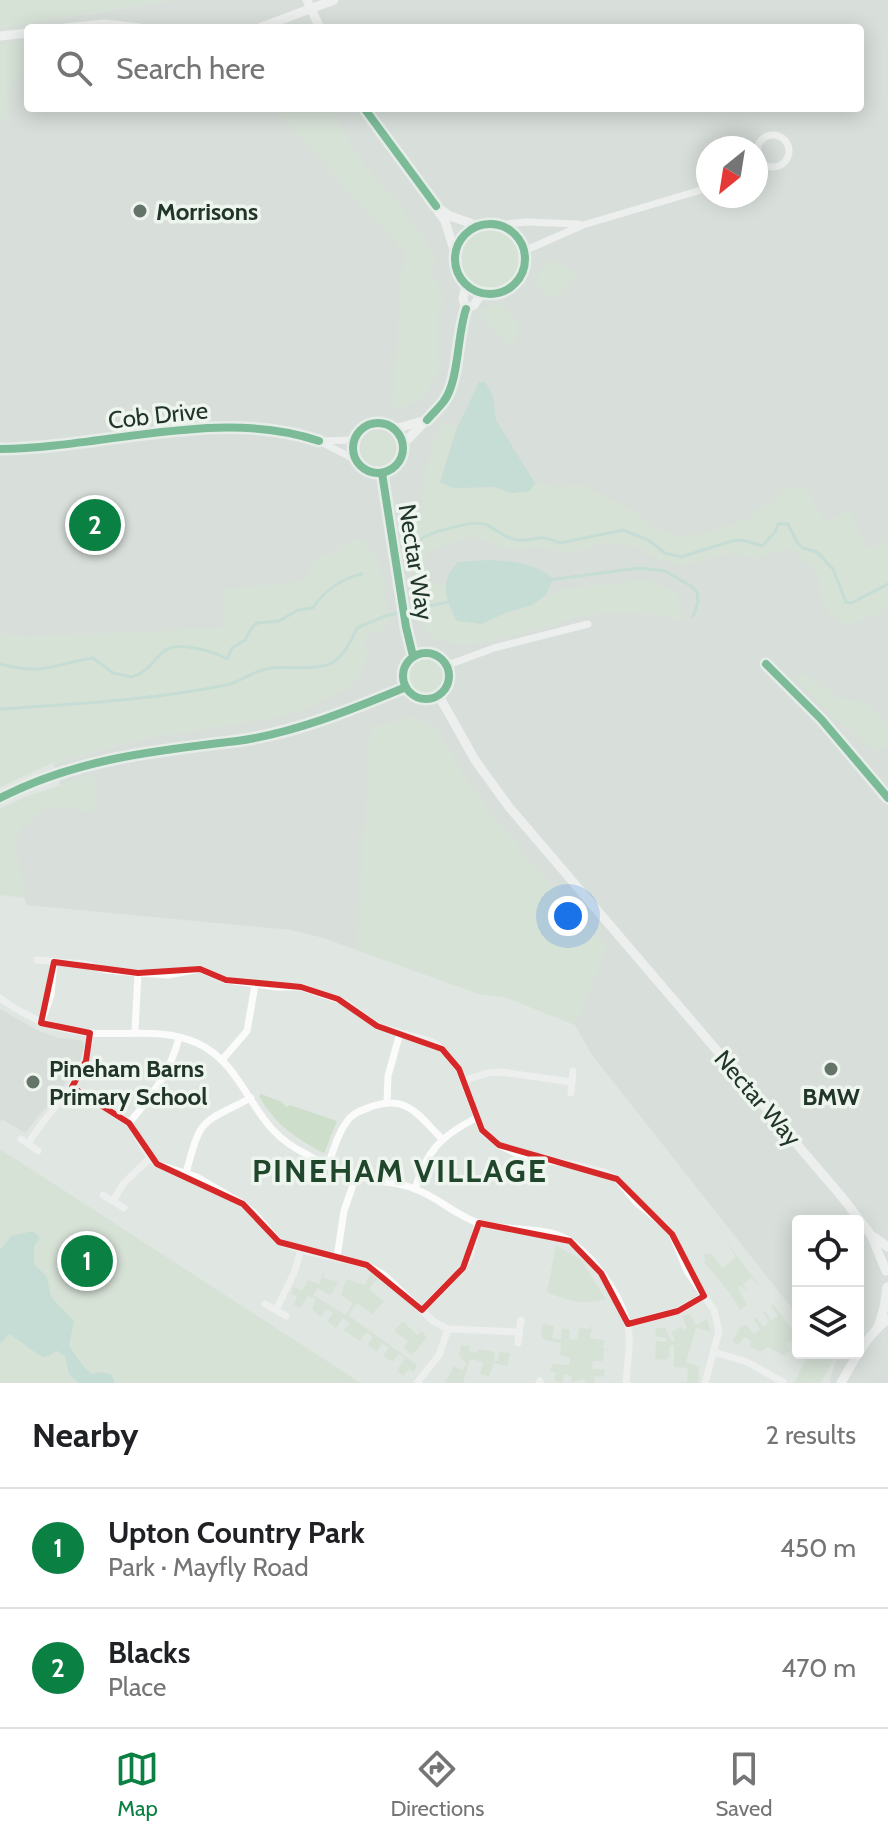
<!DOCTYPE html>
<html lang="en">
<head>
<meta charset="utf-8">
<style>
  body { margin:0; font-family:Cabin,sans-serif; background:#f6f6f6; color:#202124 }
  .controls { position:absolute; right:24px; bottom:24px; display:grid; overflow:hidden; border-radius:8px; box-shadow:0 4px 20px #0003 }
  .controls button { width:72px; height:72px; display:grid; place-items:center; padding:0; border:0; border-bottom:2px solid #e0e0e0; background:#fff; color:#202124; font:40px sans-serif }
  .compass { position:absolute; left:696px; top:136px; width:72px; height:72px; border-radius:50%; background:#fff; box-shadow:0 4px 20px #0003; rotate:210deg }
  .you { position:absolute; left:568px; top:916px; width:28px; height:28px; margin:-20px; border:6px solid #fff; border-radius:50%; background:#1a73e8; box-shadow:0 0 0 12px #1a73e833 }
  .badge { display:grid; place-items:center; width:52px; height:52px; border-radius:50%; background:#0b8043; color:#fff; font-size:26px; font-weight:700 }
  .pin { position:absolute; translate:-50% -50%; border:4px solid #fff; box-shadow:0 2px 8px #0006 }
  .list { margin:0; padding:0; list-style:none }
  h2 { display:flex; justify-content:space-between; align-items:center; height:104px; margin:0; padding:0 32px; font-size:34px }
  h2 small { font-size:26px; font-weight:400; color:#757577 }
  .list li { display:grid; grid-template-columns:52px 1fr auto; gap:24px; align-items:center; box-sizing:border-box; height:120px; padding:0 32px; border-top:2px solid #e0e0e0 }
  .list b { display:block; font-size:30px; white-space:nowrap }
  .list p { margin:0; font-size:26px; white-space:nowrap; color:#757577 }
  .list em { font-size:26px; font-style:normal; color:#757577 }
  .icon { flex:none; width:44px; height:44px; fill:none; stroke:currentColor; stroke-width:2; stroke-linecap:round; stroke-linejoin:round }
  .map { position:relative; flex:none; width:888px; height:1383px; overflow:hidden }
  .search { position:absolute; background:#fff; box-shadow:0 4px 20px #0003; left:24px; right:24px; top:24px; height:88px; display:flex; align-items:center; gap:20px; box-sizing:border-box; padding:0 28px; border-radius:8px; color:#757577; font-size:30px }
  .sheet { height:344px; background:#fff }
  nav { display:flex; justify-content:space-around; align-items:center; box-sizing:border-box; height:112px; border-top:2px solid #e0e0e0; background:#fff; font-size:22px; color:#757577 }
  nav a { display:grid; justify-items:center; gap:4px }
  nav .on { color:#0b8043 }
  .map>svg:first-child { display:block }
  .built { fill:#cfd7d0; fill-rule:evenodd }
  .green { fill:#cddecb }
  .water { fill:#a4d2c4 }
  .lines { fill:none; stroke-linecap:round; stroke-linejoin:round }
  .stream { stroke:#a4d2c4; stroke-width:3 }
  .minor { stroke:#fafbfa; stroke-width:7 }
  .tertiary { stroke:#fafbfa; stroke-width:9 }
  .cycleway-casing { stroke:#eef5ef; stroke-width:13 }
  .cycleway { stroke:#00873e; stroke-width:8 }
  .marked { fill:none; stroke:#d62828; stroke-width:6; stroke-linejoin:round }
  .poi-dot { fill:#647469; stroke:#eef5ef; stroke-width:3 }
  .labels { text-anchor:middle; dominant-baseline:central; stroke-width:7; stroke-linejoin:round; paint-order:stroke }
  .poi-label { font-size:24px; font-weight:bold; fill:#213628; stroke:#eef5ef; text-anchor:start }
  .street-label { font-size:24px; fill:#213628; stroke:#eef5ef }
  .district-label { font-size:32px; font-weight:bold; letter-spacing:2px; fill:#20462c; stroke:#eef5ef }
</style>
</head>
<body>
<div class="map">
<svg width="888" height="1383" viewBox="0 0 888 1383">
  <rect width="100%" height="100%" fill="#e0e6e1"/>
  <g class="built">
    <path d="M176 0H888V1383H829L838 1353H858V1221H798V1316L592 1055 575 1025 505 997 479 994 320 937 291 930 26 905 9 816 62 790 53 763 141 739 282 715 20 637 0 634V27ZM28 28H860V108H28ZM708 148H756V196H708Z"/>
    <path d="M0 1009 39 1031 59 1038 81 1040 84 1046 79 1066 25 1133 2 1119 0 1122Z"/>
  </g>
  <g class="green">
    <path d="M0 0H176L0 27Z"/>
    <path d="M28 40V69C7 82 9 92 8 115L0 119V44Z"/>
    <path d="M274 108H329L361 161 388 191 432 250 435 258 432 276 443 299C440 307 436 315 436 323 435 336 439 349 438 361 438 386 418 405 395 410L394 404 401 272 407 255Z"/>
    <circle cx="490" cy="259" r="29"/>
    <path d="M549 259 576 273C567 287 566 299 547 295L536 281Z"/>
    <path d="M489 305H504C517 318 521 331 511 347L479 312Z"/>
    <path d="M446 425 458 426 449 449 453 488 494 487 512 493 530 491 535 483 557 487 581 485 631 511 654 529 683 537 715 531 743 521 766 506 784 489 805 487 824 523 849 510 866 549 888 540V608L851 625C818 615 823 598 817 568L788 548 756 558 735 552 683 565 660 560 636 546 605 543 571 553 541 546 511 549 473 536 430 551 421 567 419 579 410 578 405 533 418 521 433 438Z"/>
    <circle cx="379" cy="449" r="17"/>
    <path d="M351 539 363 540 378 563 384 583 388 621 383 629 367 636 364 641 367 655 357 682 308 707 282 716 141 739 53 763 0 787V634L20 637 226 628 223 590 304 581 317 558 333 553Z"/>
    <path d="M645 580 674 592 679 605 680 621C651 610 589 609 561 622 534 630 454 657 432 636 429 633 427 629 425 625 416 612 418 597 425 584H445L450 608 481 624C497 617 514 613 530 606 541 601 548 594 559 590Z"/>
    <circle cx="427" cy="676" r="19"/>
    <path d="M802 674 840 698 864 703 888 726V746L873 750 835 718 797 679Z"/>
    <path d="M413 717C439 723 448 751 460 771 502 834 556 889 606 946L575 1025 505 997 479 994 357 950 371 727Z"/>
    <path d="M91 775C98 786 98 801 91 811L84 813 83 810 46 806 44 813 36 814 29 826H21L18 837 14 840 25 898 0 895V809L25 797Z"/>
    <path d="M261 1094 282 1102 286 1107 290 1105 337 1121 324 1153C295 1138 276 1125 259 1096Z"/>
    <path d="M0 1149 361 1383H0Z"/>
    <path d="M726 1241 758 1284 757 1285 752 1278 743 1284 748 1292 741 1286 738 1288 747 1305 740 1310 729 1292 704 1262 706 1260 703 1256 706 1254H712L722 1268 736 1257Z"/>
    <path d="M556 1245 581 1260 606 1299C584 1306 568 1301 547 1292Z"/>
    <path d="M324 1272V1278L338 1282 332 1293 329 1295 318 1288 313 1295 346 1315 353 1303 341 1295 346 1279 365 1285 370 1273 377 1279 369 1289 384 1302 372 1314 357 1303 348 1315 417 1365 414 1372 409 1369 403 1376 397 1371 405 1358 398 1354 393 1362 383 1356 389 1348 382 1343 377 1352 367 1345 373 1337 366 1332 360 1341 343 1330 350 1324 343 1318 336 1328 327 1321 333 1313 326 1309 321 1317 312 1309 316 1299 308 1296 301 1308 294 1305 297 1296 291 1294 294 1287 302 1291 308 1280 319 1284Z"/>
    <path d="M773 1304 797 1336 786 1344 790 1350 785 1356 768 1347 760 1352 750 1347 751 1341 744 1337 739 1345 732 1342 741 1326 747 1325 754 1334 760 1329 754 1320 756 1317 763 1327 769 1322 763 1312 765 1311 771 1320 778 1316 771 1306Z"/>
    <path d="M690 1314 696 1325 707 1319 711 1331 696 1328 686 1362 699 1367 698 1383H667L687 1382 688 1368 674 1367V1345H670L669 1357 665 1360 655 1359 656 1341 666 1342 667 1338 655 1336 656 1329 665 1327 672 1342 675 1340 671 1332 682 1327 684 1330 687 1328 682 1316Z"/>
    <path d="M403 1321 417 1335 422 1331 427 1338 412 1355 404 1348 408 1341 396 1333 395 1330Z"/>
    <path d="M543 1324 554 1326 552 1338 561 1339 562 1328 570 1330 569 1339 577 1340 579 1328 589 1329 592 1325 590 1338 604 1340 603 1348 609 1349 604 1350 603 1361H593L592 1369H605L604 1377 595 1376 594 1383H586L584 1378 571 1383 572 1376 564 1374 562 1383 554 1381 556 1373 550 1371 553 1364 569 1365 570 1358 560 1355 561 1343 545 1340 541 1336Z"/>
    <path d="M464 1345 470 1346 469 1351 477 1353 478 1349 495 1352 494 1361H498L499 1352 510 1353 507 1366 494 1363 489 1377 480 1374 483 1362 470 1359 463 1383H445L454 1366 462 1370 466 1364 459 1355 461 1346Z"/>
    <path d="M809 1353H837L821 1383H794Z"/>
  </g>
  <g class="water">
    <path d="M479 382H485L493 395 496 420 535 483 530 491 512 493 494 487 453 488 440 482 456 430Z"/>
    <path d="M490 560C513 562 536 562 553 579L546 595 532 605 508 612 481 624 457 621C445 598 439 581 458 562Z"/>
    <path d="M33 1231 40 1238 34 1246V1264L47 1277 51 1297 74 1321 69 1346 85 1368 92 1374 101 1372 111 1374 115 1383H78L69 1374 65 1356 57 1351C55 1352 47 1357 44 1357 39 1357 17 1338 9 1334L0 1344V1250L11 1236Z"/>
  </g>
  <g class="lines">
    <g class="stream">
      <path d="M420 540C427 533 473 520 484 524 496 528 504 539 518 540 540 542 534 532 560 543L623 530 648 540 665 553 681 557 735 540 746 541 762 546 775 532 778 524H788L797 542 803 548 817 552 833 569 846 602 851 603 888 584"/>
      <path d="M549 580 639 568 665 571 691 586 697 592 698 602 693 616"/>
      <path d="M0 664C44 676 53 664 93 658L113 673 132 677C152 670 153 658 166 650 180 641 215 652 227 659L232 648 245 640 252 627 257 623 279 621 298 610 313 608C323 591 343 578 362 574"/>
      <path d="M0 709C75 704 152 700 226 685 240 682 252 672 266 669 286 665 306 671 327 665 343 659 350 643 357 628L385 616 452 601"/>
    </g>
    <g class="minor">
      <circle cx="773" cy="151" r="16"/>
      <path d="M496 225 527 222 578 224"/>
      <path d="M524 251 583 225 708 188"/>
      <path d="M321 441 354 440"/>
      <path d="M0 449 66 445 213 429 267 428 319 441 356 460"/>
      <path d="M766 664 821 719 888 798"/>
      <path d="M448 665 494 648 588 624"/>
      <path d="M37 960 86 964 106 970 138 973 168 975 200 969 226 980 276 987H301L345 1002 377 1026 431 1041 442 1049 459 1069 482 1130 499 1145 524 1157 571 1164 604 1172 617 1179 636 1202 664 1225 672 1234 687 1271 714 1310 719 1331 705 1383"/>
      <path d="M0 998C27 1018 55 1030 89 1033 125 1036 162 1027 197 1043 235 1060 246 1100 272 1129 281 1139 294 1148 306 1154 325 1166 351 1175 374 1180 387 1183 402 1183 415 1189 438 1197 456 1216 479 1223 503 1230 528 1228 551 1233 584 1240 619 1291 627 1322 632 1340 627 1365 626 1383"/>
      <path d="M41 1023 51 995 54 962"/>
      <path d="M135 1031 138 973"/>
      <path d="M222 1060 247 1031 255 985"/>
      <path d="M465 1080 488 1073 501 1072 572 1082"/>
      <path d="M72 1087 129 1123 150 1158 157 1164 197 1177 243 1204 255 1214 279 1242 301 1250 367 1265 384 1275 433 1321 448 1329 519 1332"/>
      <path d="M571 1093 573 1071"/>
      <path d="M387 1101 388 1076 400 1033"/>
      <path d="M129 1123C152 1096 170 1072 179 1038"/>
      <path d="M21 1139 38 1151"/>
      <path d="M28 1144C52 1103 87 1084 90 1033"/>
      <path d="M328 1164C334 1151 337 1134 346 1123 352 1113 362 1110 373 1106 408 1095 419 1116 442 1139"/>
      <path d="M186 1173C201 1117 200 1124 251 1098"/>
      <path d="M415 1189C427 1150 441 1136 476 1118"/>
      <path d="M103 1195 124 1208"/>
      <path d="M113 1201 123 1184 150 1158"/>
      <path d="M337 1257 344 1211 356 1176"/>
      <path d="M265 1304 286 1316"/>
      <path d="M276 1310 294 1273 301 1250"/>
      <path d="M422 1310 463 1268 470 1256 478 1223"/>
      <path d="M628 1324 678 1311 704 1296"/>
      <path d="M518 1343 521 1320"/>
      <path d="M714 1352 747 1362 783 1382"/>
      <path d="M417 1383 439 1355 448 1329"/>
      <path d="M539 1383 540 1381"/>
    </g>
    <g class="tertiary">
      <path d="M307 0 320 28"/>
      <path d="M64 28 105 24 140 28"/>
      <path d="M259 28 334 0"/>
      <path d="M0 36 28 33"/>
      <path d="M364 108 445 221 455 253"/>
      <path d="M438 208 450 216 479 226"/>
      <circle cx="490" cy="259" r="35"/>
      <path d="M466 309 474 305 482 293"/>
      <circle cx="378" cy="448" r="25"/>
      <path d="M394 429 423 421"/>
      <path d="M403 444 446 400 452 384 461 323 466 309 463 299 466 284"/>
      <path d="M382 473 406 627 413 656"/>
      <circle cx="426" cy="676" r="23"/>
      <path d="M439 696 475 760 509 807 842 1197 871 1235 886 1271"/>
      <path d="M0 798C76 759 153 751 237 741 295 733 353 709 406 687"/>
      <path d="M874 1237 888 1247"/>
      <path d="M878 1327 884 1308 887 1287"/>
      <path d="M841 1383C854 1360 867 1335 888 1319"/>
    </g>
    <defs>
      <g id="cycleway">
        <path d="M364 108 436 206"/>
        <circle cx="490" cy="259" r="35"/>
        <path d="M427 420C432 414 439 408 444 401 459 381 457 335 466 309"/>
        <circle cx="378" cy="448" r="25"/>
        <path d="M0 449C104 448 220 407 319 441"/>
        <path d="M382 473 406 627 413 656"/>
        <circle cx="426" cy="676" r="23"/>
        <path d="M766 664 821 719 888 798"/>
        <path d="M0 798C76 759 153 751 237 741 295 733 353 709 406 687"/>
      </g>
    </defs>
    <use href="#cycleway" class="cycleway-casing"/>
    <use href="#cycleway" class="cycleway"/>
  </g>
  <path d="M0 0H888V1383H0ZM54 962 138 973 200 969 226 980 301 987 338 999 377 1026 442 1049 459 1069 482 1130 499 1145 617 1179 672 1234 704 1296 678 1311 628 1324 601 1273 570 1241 479 1223 463 1268 422 1310 367 1265 279 1242 243 1204 157 1164 129 1123 72 1087 86 1061 90 1033 41 1023Z" fill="#e0e6e1" fill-opacity=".55" fill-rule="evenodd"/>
  <path class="marked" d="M54 962 138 973 200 969 226 980 301 987 338 999 377 1026 442 1049 459 1069 482 1130 499 1145 617 1179 672 1234 704 1296 678 1311 628 1324 601 1273 570 1241 479 1223 463 1268 422 1310 367 1265 279 1242 243 1204 157 1164 129 1123 72 1087 86 1061 90 1033 41 1023Z"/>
  <g class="poi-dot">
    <circle cx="140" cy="211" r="8"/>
    <circle cx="831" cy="1069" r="8"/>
    <circle cx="33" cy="1082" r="8"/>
  </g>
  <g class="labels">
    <g class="poi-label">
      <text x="156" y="211">Morrisons</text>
      <text x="49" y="1068">Pineham Barns<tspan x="49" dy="28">Primary School</tspan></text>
      <text x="831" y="1096" text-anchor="middle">BMW</text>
    </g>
    <g class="street-label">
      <text transform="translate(158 415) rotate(-6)">Cob Drive</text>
      <text transform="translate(416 562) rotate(81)">Nectar Way</text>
      <text transform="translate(758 1098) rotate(49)">Nectar Way</text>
    </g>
    <g class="district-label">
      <text x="400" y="1170">PINEHAM VILLAGE</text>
    </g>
  </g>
</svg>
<div class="controls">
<button><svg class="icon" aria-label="locate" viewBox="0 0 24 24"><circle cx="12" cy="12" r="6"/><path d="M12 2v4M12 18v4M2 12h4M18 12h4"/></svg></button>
<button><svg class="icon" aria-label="layers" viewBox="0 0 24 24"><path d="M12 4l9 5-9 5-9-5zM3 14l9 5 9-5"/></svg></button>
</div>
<svg class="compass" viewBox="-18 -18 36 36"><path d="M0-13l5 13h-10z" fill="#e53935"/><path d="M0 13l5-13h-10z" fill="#757577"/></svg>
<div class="you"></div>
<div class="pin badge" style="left:87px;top:1261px">1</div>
<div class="pin badge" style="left:95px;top:525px">2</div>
<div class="search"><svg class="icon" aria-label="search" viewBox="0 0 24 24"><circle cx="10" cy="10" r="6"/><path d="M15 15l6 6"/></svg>Search here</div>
</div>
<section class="sheet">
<h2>Nearby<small>2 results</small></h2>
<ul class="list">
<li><span class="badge">1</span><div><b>Upton Country Park</b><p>Park · Mayfly Road</p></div><em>450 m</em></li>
<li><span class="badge">2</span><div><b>Blacks</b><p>Place</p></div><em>470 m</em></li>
</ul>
</section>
<nav>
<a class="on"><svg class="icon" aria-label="map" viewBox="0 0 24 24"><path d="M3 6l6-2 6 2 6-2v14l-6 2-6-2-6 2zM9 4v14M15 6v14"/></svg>Map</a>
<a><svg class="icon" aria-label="directions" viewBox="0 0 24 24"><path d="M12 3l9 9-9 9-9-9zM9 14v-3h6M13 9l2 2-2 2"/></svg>Directions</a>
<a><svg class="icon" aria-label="saved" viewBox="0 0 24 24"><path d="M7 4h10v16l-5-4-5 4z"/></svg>Saved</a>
</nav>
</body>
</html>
